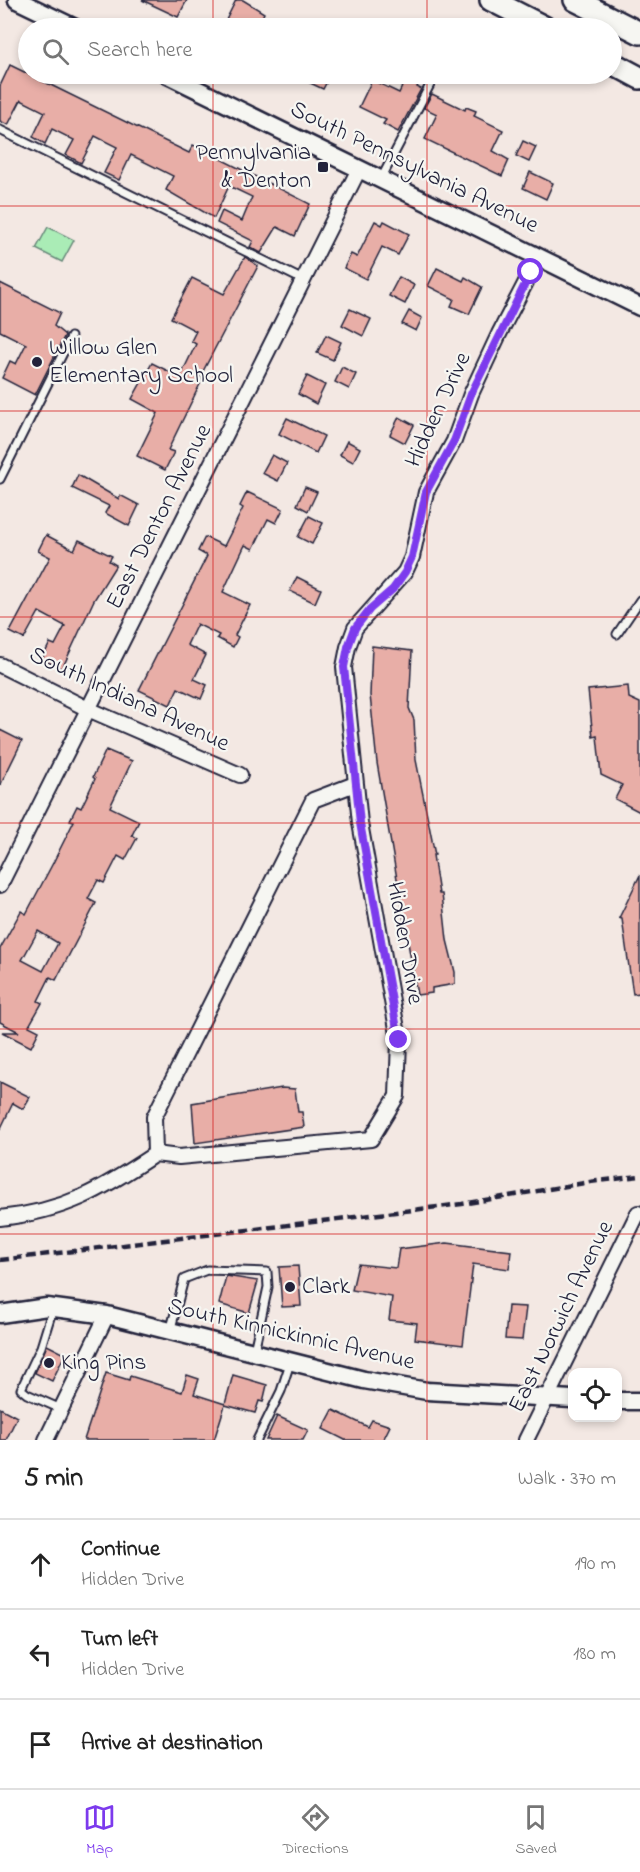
<!DOCTYPE html>
<html lang="en">
<head>
<meta charset="utf-8">
<style>
  body { margin:0; font-family:"Indie Flower",sans-serif; background:#f2f2f2; color:#222 }
  .controls { position:absolute; right:18px; bottom:18px; display:grid; overflow:hidden; border-radius:12px; box-shadow:0 3px 9px #0003 }
  .controls button { width:54px; height:54px; display:grid; place-items:center; padding:0; border:0; border-bottom:2px solid #e0e0e0; background:#fff; color:#222; font:30px sans-serif }
  .stop { position:absolute; width:18px; height:18px; margin:-14px; border:4px solid #7c3aed; border-radius:50%; background:#fff }
  .stop.end { background:#7c3aed; border-color:#fff; box-shadow:0 2px 6px #0008 }
  .list { margin:0; padding:0; list-style:none }
  h2 { display:flex; justify-content:space-between; align-items:center; height:78px; margin:0; padding:0 24px; font-size:26px }
  h2 small { font-size:20px; font-weight:400; color:#767676 }
  .list li { display:grid; grid-template-columns:39px 1fr auto; gap:18px; align-items:center; box-sizing:border-box; height:90px; padding:0 24px; border-top:2px solid #e0e0e0 }
  .list b { display:block; font-size:22px; white-space:nowrap }
  .list p { margin:0; font-size:20px; white-space:nowrap; color:#767676 }
  .list em { font-size:20px; font-style:normal; color:#767676 }
  .icon { flex:none; width:33px; height:33px; fill:none; stroke:currentColor; stroke-width:2; stroke-linecap:round; stroke-linejoin:round }
  .map { position:relative; flex:none; width:640px; height:1440px; overflow:hidden }
  .search { position:absolute; background:#fff; box-shadow:0 3px 9px #0003; left:18px; right:18px; top:18px; height:66px; display:flex; align-items:center; gap:15px; box-sizing:border-box; padding:0 21px; border-radius:33px; color:#767676; font-size:22px }
  .sheet { height:348px; background:#fff }
  nav { display:flex; justify-content:space-around; align-items:center; box-sizing:border-box; height:84px; border-top:2px solid #e0e0e0; background:#fff; font-size:16px; color:#767676 }
  nav a { display:grid; justify-items:center; gap:3px }
  nav .on { color:#7c3aed }
  .map>svg:first-child { display:block }
  .green { fill:#aaecb6; stroke:#668778; stroke-width:1.5 }
  .building { fill:#e8aea7; stroke:#22223b; stroke-width:1.5; fill-rule:evenodd }
  .lines { fill:none; stroke-linecap:round; stroke-linejoin:round }
  .service-casing { stroke:#22223b; stroke-width:11 }
  .minor-casing { stroke:#22223b; stroke-width:18 }
  .tertiary-casing { stroke:#22223b; stroke-width:21 }
  .primary-casing { stroke:#22223b; stroke-width:26 }
  .service { stroke:#f6f6f2; stroke-width:7 }
  .minor { stroke:#f6f6f2; stroke-width:14 }
  .tertiary { stroke:#f6f6f2; stroke-width:16 }
  .primary { stroke:#f6f6f2; stroke-width:21 }
  .rail { stroke:#22223b; stroke-width:4.5; stroke-dasharray:9 4.5; stroke-linecap:butt }
  .route { stroke:#7c3aed; stroke-width:8 }
  .grid { fill:none; stroke:#d62828; stroke-width:1.5; stroke-opacity:0.55 }
  .poi-dot { fill:#22223b; stroke:#f6f6f2; stroke-width:2 }
  .labels { text-anchor:middle; dominant-baseline:central; stroke-width:4.5; stroke-linejoin:round; paint-order:stroke }
  .poi-label { font-size:24px; fill:#22223b; stroke:#f6f6f2; text-anchor:start }
  .street-label { font-size:24px; fill:#22223b; stroke:#f6f6f2 }
</style>
</head>
<body>
<div class="map">
<svg width="640" height="1440" viewBox="0 0 640 1440">
  <rect width="100%" height="100%" fill="#f3e8e3"/>
  <filter id="ink" filterUnits="userSpaceOnUse"><feTurbulence type="fractalNoise" baseFrequency=".0167" numOctaves="2"/><feDisplacementMap in="SourceGraphic" scale="12" xChannelSelector="R" yChannelSelector="G"/><feConvolveMatrix kernelMatrix="1 2 1 2 8 2 1 2 1" color-interpolation-filters="sRGB"/></filter>
  <g filter="url(#ink)">
    <path class="green" d="M48 227 74 240 62 262 36 249Z"/>
    <g class="building">
      <path d="M142 0H187L178 17Z"/>
      <path d="M236 0H243L264 13 258 26 246 20 242 28H222Z"/>
      <path d="M10 65 189 153 193 145 310 204 295 236 277 227 261 253 250 247 253 241 217 223 222 211 242 221 252 197 229 186 214 218 166 190 173 176 131 155 119 180 104 173 117 147 95 136 81 163 66 155 74 140 52 129 45 144 33 137 45 112 21 100 8 125 0 121V86Z"/>
      <path d="M291 74H331L323 89Z"/>
      <path d="M408 74H424L417 87 421 89 398 132 383 124 386 120 359 107 372 80 399 93Z"/>
      <path d="M432 94 465 110 466 107 476 111 474 116 503 130 493 151 509 160 502 176 425 139 437 114 424 108Z"/>
      <path d="M523 141 536 147 529 162 516 156Z"/>
      <path d="M530 172 553 183 546 199 523 188Z"/>
      <path d="M375 221 382 225 384 221 409 234 398 255 382 247 366 279 344 268 351 254 357 257Z"/>
      <path d="M245 257 258 266 200 377 203 378 168 450 174 452 165 470 137 456 158 413 132 399 152 363 176 375 178 371 182 373 196 344 191 341 196 331 171 318 192 278 224 294Z"/>
      <path d="M437 268 463 281 465 277 482 287 469 314 451 306 454 299 428 286Z"/>
      <path d="M399 277 414 285 405 304 389 296Z"/>
      <path d="M0 283 60 313 54 326 65 335 35 395 2 378 10 361 16 364 26 344 0 331Z"/>
      <path d="M350 309 371 319 363 336 342 325Z"/>
      <path d="M409 311 422 318 416 331 402 324Z"/>
      <path d="M326 335 341 342 333 360 317 353Z"/>
      <path d="M342 367 356 374 349 389 335 382Z"/>
      <path d="M307 376 325 385 316 404 298 394Z"/>
      <path d="M399 417 414 425 405 443 390 435Z"/>
      <path d="M287 418 324 436 316 453 279 434Z"/>
      <path d="M347 441 360 448 353 462 340 455Z"/>
      <path d="M272 455 287 463 278 481 262 473Z"/>
      <path d="M78 475 119 499 120 495 139 505 129 526 105 513 109 506 72 488Z"/>
      <path d="M305 487 317 492 308 511 297 505Z"/>
      <path d="M247 492 283 509 276 523 268 519 253 549 245 545 223 592 250 605 235 635 238 637 233 647 217 638 219 635 197 624 187 645 206 655 194 679 207 685 201 699 178 688 170 705 139 690 207 556 198 551 205 537 224 546 243 508 240 506Z"/>
      <path d="M309 516 323 523 312 544 298 537Z"/>
      <path d="M46 535 74 550 79 540 112 556 109 561 116 565 94 600 62 669 42 659 50 643 55 645 65 626 39 612 24 639 10 632 50 557 38 551Z"/>
      <path d="M297 577 321 589 315 603 290 591Z"/>
      <path d="M372 646 412 651 409 708 414 720 416 760 435 855H433L439 894H442L447 940 455 972V984L432 988V993L417 995 377 763 370 695Z"/>
      <path d="M628 686 629 698 640 703V812L615 799 622 785 601 775 597 736 593 737 588 690Z"/>
      <path d="M0 730 22 741 0 786Z"/>
      <path d="M106 750 132 761 110 807 139 821 132 835 137 838 125 860 118 856 104 883 98 880 88 899 96 903 56 980 50 977 38 1001 42 1003 29 1026 39 1031 31 1047 2 1032H19L0 1022V949L21 911 26 914 53 863 74 821 70 820 77 806 81 808 95 779 93 777ZM38 931 58 943 43 971 22 960Z"/>
      <path d="M640 875V993L633 994 622 919 619 918Z"/>
      <path d="M0 1082 30 1097 23 1109 13 1103 0 1130Z"/>
      <path d="M282 1088 295 1089 298 1112H302L304 1127 195 1143 192 1103Z"/>
      <path d="M447 1243 511 1251 509 1269 473 1264 463 1345 415 1339 417 1323 389 1320 392 1297 352 1290 358 1264 396 1268 399 1249Z"/>
      <path d="M298 1266 301 1306 282 1307 279 1267Z"/>
      <path d="M226 1276 258 1281 249 1313 219 1304Z"/>
      <path d="M508 1306 526 1307 522 1340 505 1339Z"/>
      <path d="M47 1345 65 1354 52 1381 35 1373Z"/>
      <path d="M106 1373 129 1380 130 1376 182 1392 187 1375 199 1379 194 1394 225 1404 233 1375 267 1385 263 1402 259 1401 255 1413 225 1405 214 1440H84Z"/>
      <path d="M0 1408 17 1417 6 1440H0Z"/>
      <path d="M333 1410 368 1427 372 1420 390 1426 383 1440H345L323 1429Z"/>
      <path d="M277 1416 308 1430 303 1440H266Z"/>
    </g>
    <g class="lines">
      <defs>
        <g id="service">
          <path d="M0 130 303 280"/>
          <path d="M381 179 432 81"/>
          <path d="M0 479 71 337"/>
          <path d="M617 634 640 600"/>
          <path d="M53 1308 41 1347 21 1389 27 1394 61 1409"/>
          <path d="M170 1332 184 1279 207 1270 267 1272 268 1287 254 1351"/>
          <path d="M257 1440 281 1391 290 1363"/>
        </g>
        <g id="minor">
          <path d="M0 665 88 709 240 775"/>
          <path d="M0 885 359 169"/>
          <path d="M155 1154 154 1117 313 800 355 784"/>
          <path d="M0 1218C66 1211 101 1190 155 1154L179 1157 371 1139 397 1096 399 1040 360 823 344 667 348 647 355 628 405 572 412 557 426 492 454 441 471 394 499 334 539 257"/>
          <path d="M46 1440 107 1315"/>
          <path d="M526 1440 638 1213"/>
        </g>
        <g id="tertiary">
          <path d="M17 0 75 28"/>
          <path d="M166 74 640 307"/>
          <path d="M0 1314 47 1307 107 1315 364 1380 427 1391 572 1399"/>
          <path d="M618 1401H640"/>
        </g>
        <g id="primary">
          <path d="M491 0 546 28"/>
          <path d="M575 0 640 33"/>
          <path d="M612 63 640 78"/>
        </g>
      </defs>
      <use href="#service" class="service-casing"/>
      <use href="#minor" class="minor-casing"/>
      <use href="#tertiary" class="tertiary-casing"/>
      <use href="#primary" class="primary-casing"/>
      <use href="#service" class="service"/>
      <use href="#minor" class="minor"/>
      <use href="#tertiary" class="tertiary"/>
      <use href="#primary" class="primary"/>
      <path class="rail" d="M0 1260 462 1204 590 1182 640 1176"/>
    </g>
  </g>
  <g class="lines" filter="url(#ink)">
    <path class="route" d="M399 1040 360 823 344 667 348 647 355 628 370 609 393 589 405 572 412 557 426 492 454 441 471 394 531 272"/>
  </g>
  <path class="grid" d="M213 0V28M427 0V28M213 74V1440M427 74V1440M0 206H640M0 411H640M0 617H640M0 823H640M0 1029H640M0 1234H640"/>
  <g class="poi-dot">
    <rect x="317" y="161" width="12" height="12" rx="3"/>
    <circle cx="37" cy="362" r="6"/>
    <circle cx="290" cy="1287" r="6"/>
    <circle cx="49" cy="1363" r="6"/>
  </g>
  <g class="labels">
    <g class="poi-label">
      <text x="311" y="153" text-anchor="end">Pennylvania<tspan x="311" dy="28">&amp; Denton</tspan></text>
      <text x="49" y="348">Willow Glen<tspan x="49" dy="28">Elementary School</tspan></text>
      <text x="302" y="1287">Clark</text>
      <text x="61" y="1363">King Pins</text>
    </g>
    <g class="street-label">
      <text transform="translate(414 168) rotate(26)">South Pennsylvania Avenue</text>
      <text transform="translate(439 410) rotate(-65)">Hidden Drive</text>
      <text transform="translate(160 517) rotate(-63)">East Denton Avenue</text>
      <text transform="translate(129 700) rotate(25)">South Indiana Avenue</text>
      <text transform="translate(404 943) rotate(80)">Hidden Drive</text>
      <text transform="translate(562 1317) rotate(-64)">East Norwich Avenue</text>
      <text transform="translate(291 1335) rotate(13)">South Kinnickinnic Avenue</text>
    </g>
  </g>
</svg>
<div class="controls">
<button><svg class="icon" aria-label="locate" viewBox="0 0 24 24"><circle cx="12" cy="12" r="6"/><path d="M12 2v4M12 18v4M2 12h4M18 12h4"/></svg></button>
</div>
<div class="stop" style="left:531px;top:272px"></div>
<div class="stop end" style="left:399px;top:1040px"></div>
<div class="search"><svg class="icon" aria-label="search" viewBox="0 0 24 24"><circle cx="10" cy="10" r="6"/><path d="M15 15l6 6"/></svg>Search here</div>
</div>
<section class="sheet">
<h2>5 min<small>Walk · 370 m</small></h2>
<ul class="list">
<li><svg class="icon" aria-label="ahead" viewBox="0 0 24 24"><path d="M12 20V5M6 11l6-6 6 6"/></svg><div><b>Continue</b><p>Hidden Drive</p></div><em>190 m</em></li>
<li><svg class="icon" aria-label="left" viewBox="0 0 24 24"><path d="M17 20v-9H6M10 6l-5 5 5 5"/></svg><div><b>Turn left</b><p>Hidden Drive</p></div><em>180 m</em></li>
<li><svg class="icon" aria-label="arrive" viewBox="0 0 24 24"><path d="M6 21V4h12l-3 4 3 4H6"/></svg><div><b>Arrive at destination</b></div></li>
</ul>
</section>
<nav>
<a class="on"><svg class="icon" aria-label="map" viewBox="0 0 24 24"><path d="M3 6l6-2 6 2 6-2v14l-6 2-6-2-6 2zM9 4v14M15 6v14"/></svg>Map</a>
<a><svg class="icon" aria-label="directions" viewBox="0 0 24 24"><path d="M12 3l9 9-9 9-9-9zM9 14v-3h6M13 9l2 2-2 2"/></svg>Directions</a>
<a><svg class="icon" aria-label="saved" viewBox="0 0 24 24"><path d="M7 4h10v16l-5-4-5 4z"/></svg>Saved</a>
</nav>
</body>
</html>
